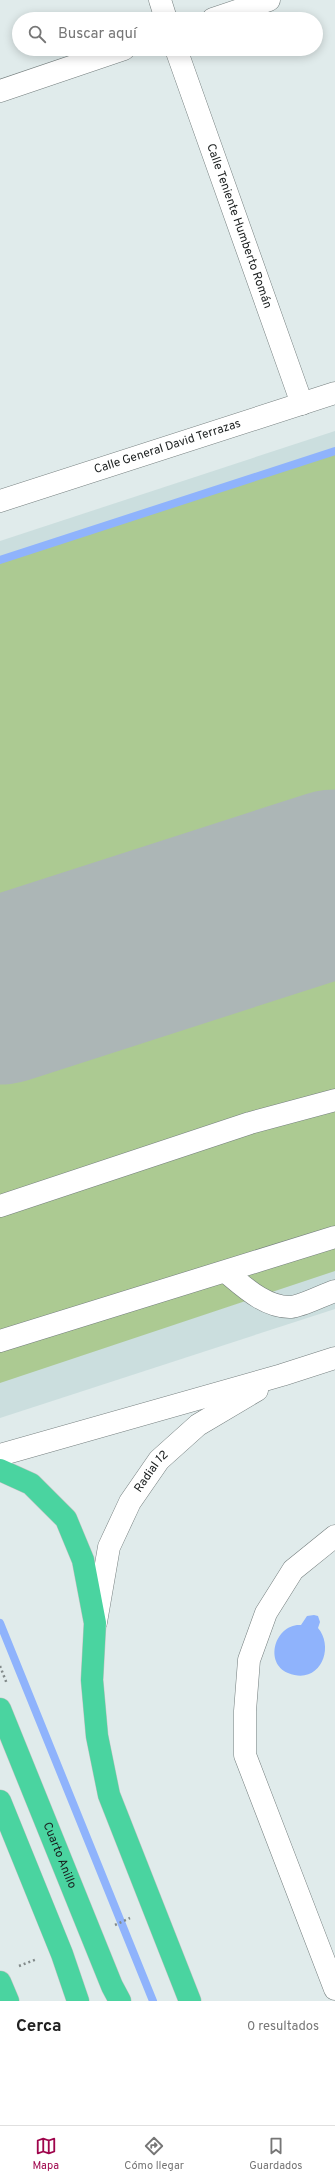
<!DOCTYPE html>
<html lang="es">
<head>
<meta charset="utf-8">
<style>
  body { margin:0; font-family:Overpass,sans-serif; background:#f2f2f2; color:#222 }
  .list { margin:0; padding:0; list-style:none }
  h2 { display:flex; justify-content:space-between; align-items:center; height:52px; margin:0; padding:0 16px; font-size:17px }
  h2 small { font-size:13px; font-weight:400; color:#767676 }
  .icon { flex:none; width:22px; height:22px; fill:none; stroke:currentColor; stroke-width:2; stroke-linecap:round; stroke-linejoin:round }
  .map { position:relative; flex:none; width:335px; height:2001px; overflow:hidden }
  .search { position:absolute; background:#fff; box-shadow:0 2px 10px #0003; left:12px; right:12px; top:12px; height:44px; display:flex; align-items:center; gap:10px; box-sizing:border-box; padding:0 14px; border-radius:22px; color:#767676; font-size:15px }
  .sheet { height:124px; background:#fff }
  nav { display:flex; justify-content:space-around; align-items:center; box-sizing:border-box; height:56px; border-top:1px solid #e0e0e0; background:#fff; font-size:11px; color:#767676 }
  nav a { display:grid; justify-items:center; gap:2px }
  nav .on { color:#9f054c }
  .map>svg:first-child { display:block }
  .built { fill:#cbdede }
  .green { fill:#acca92 }
  .water { fill:#8fb3fc }
  .lines { fill:none; stroke-linecap:round; stroke-linejoin:round }
  .stream { stroke:#8fb3fc; stroke-width:8 }
  .runway { stroke:#acb6b6; stroke-width:187 }
  .minor-casing { stroke:#747e7e; stroke-width:23 }
  .highway-casing { stroke:#c3c4c4; stroke-width:23 }
  .path { stroke:#828a8a; stroke-width:2.5; stroke-dasharray:2 3; stroke-linecap:butt }
  .minor { stroke:#fff; stroke-width:22 }
  .highway { stroke:#4ad4a0; stroke-width:22 }
  .labels { text-anchor:middle; dominant-baseline:central; stroke-width:3; stroke-linejoin:round; paint-order:stroke }
  .street-label { font-size:12px; fill:#191d1d; stroke:#fff }
</style>
</head>
<body>
<div class="map">
<svg width="335" height="2001" viewBox="0 0 335 2001">
  <rect width="100%" height="100%" fill="#e0ebeb"/>
  <path class="built" d="M335 431V1309L0 1418V541Z"/>
  <g class="green">
    <path d="M335 451V790L0 898V560Z"/>
    <path d="M335 968V1271L0 1383V1074Z"/>
  </g>
  <path class="water" d="M314 1615 318 1616 320 1622 318 1628C335 1648 320 1686 288 1673 263 1662 276 1623 301 1625L307 1616Z"/>
  <g class="lines">
    <g class="stream">
      <path d="M0 560 335 451"/>
      <path d="M0 1623 153 2001"/>
    </g>
    <path class="runway" d="M0 991 335 883"/>
    <defs>
      <g id="minor">
        <path d="M160 0 166 19"/>
        <path d="M213 19 269 0"/>
        <path id="s1" d="M176 49 302 404"/>
        <path d="M0 91 124 49"/>
        <path id="s2" d="M0 501 335 393"/>
        <path d="M0 1206 250 1123 335 1100"/>
        <path d="M226 1272C244 1287 266 1308 291 1307 302 1306 323 1295 335 1291"/>
        <path d="M0 1341 335 1237"/>
        <path d="M0 1455 282 1375 335 1358"/>
        <path d="M335 1536 293 1570 266 1613 249 1660 245 1711V1755L335 1989"/>
        <path id="s3" d="M96 1622 109 1547 130 1502 159 1460 198 1425 257 1390"/>
      </g>
      <g id="highway">
        <path d="M0 1470 31 1484 66 1519 83 1560 95 1623 92 1680 97 1736 109 1795 190 2001"/>
        <path id="s4" d="M0 1709 112 1986 120 2001"/>
        <path d="M0 1801 62 1954 78 2001"/>
        <path d="M0 1982 8 2001"/>
      </g>
    </defs>
    <use href="#minor" class="minor-casing"/>
    <use href="#highway" class="highway-casing"/>
    <g class="path">
      <path d="M0 1666 7 1684"/>
      <path d="M115 1925 130 1918"/>
      <path d="M19 1966 37 1959"/>
    </g>
    <use href="#minor" class="minor"/>
    <use href="#highway" class="highway"/>
  </g>
  <g class="labels">
    <g class="street-label">
      <text stroke="none"><textPath href="#s1" startOffset="188">Calle Teniente Humberto Román</textPath></text>
      <text stroke="none"><textPath href="#s2" startOffset="176">Calle General David Terrazas</textPath></text>
      <text stroke="none"><textPath href="#s3" startOffset="163">Radial 12</textPath></text>
      <text stroke="none"><textPath href="#s4" startOffset="158">Cuarto Anillo</textPath></text>
    </g>
  </g>
</svg>
<div class="search"><svg class="icon" aria-label="search" viewBox="0 0 24 24"><circle cx="10" cy="10" r="6"/><path d="M15 15l6 6"/></svg>Buscar aquí</div>
</div>
<section class="sheet">
<h2>Cerca<small>0 resultados</small></h2>
<ul class="list">
</ul>
</section>
<nav>
<a class="on"><svg class="icon" aria-label="map" viewBox="0 0 24 24"><path d="M3 6l6-2 6 2 6-2v14l-6 2-6-2-6 2zM9 4v14M15 6v14"/></svg>Mapa</a>
<a><svg class="icon" aria-label="directions" viewBox="0 0 24 24"><path d="M12 3l9 9-9 9-9-9zM9 14v-3h6M13 9l2 2-2 2"/></svg>Cómo llegar</a>
<a><svg class="icon" aria-label="saved" viewBox="0 0 24 24"><path d="M7 4h10v16l-5-4-5 4z"/></svg>Guardados</a>
</nav>
</body>
</html>
